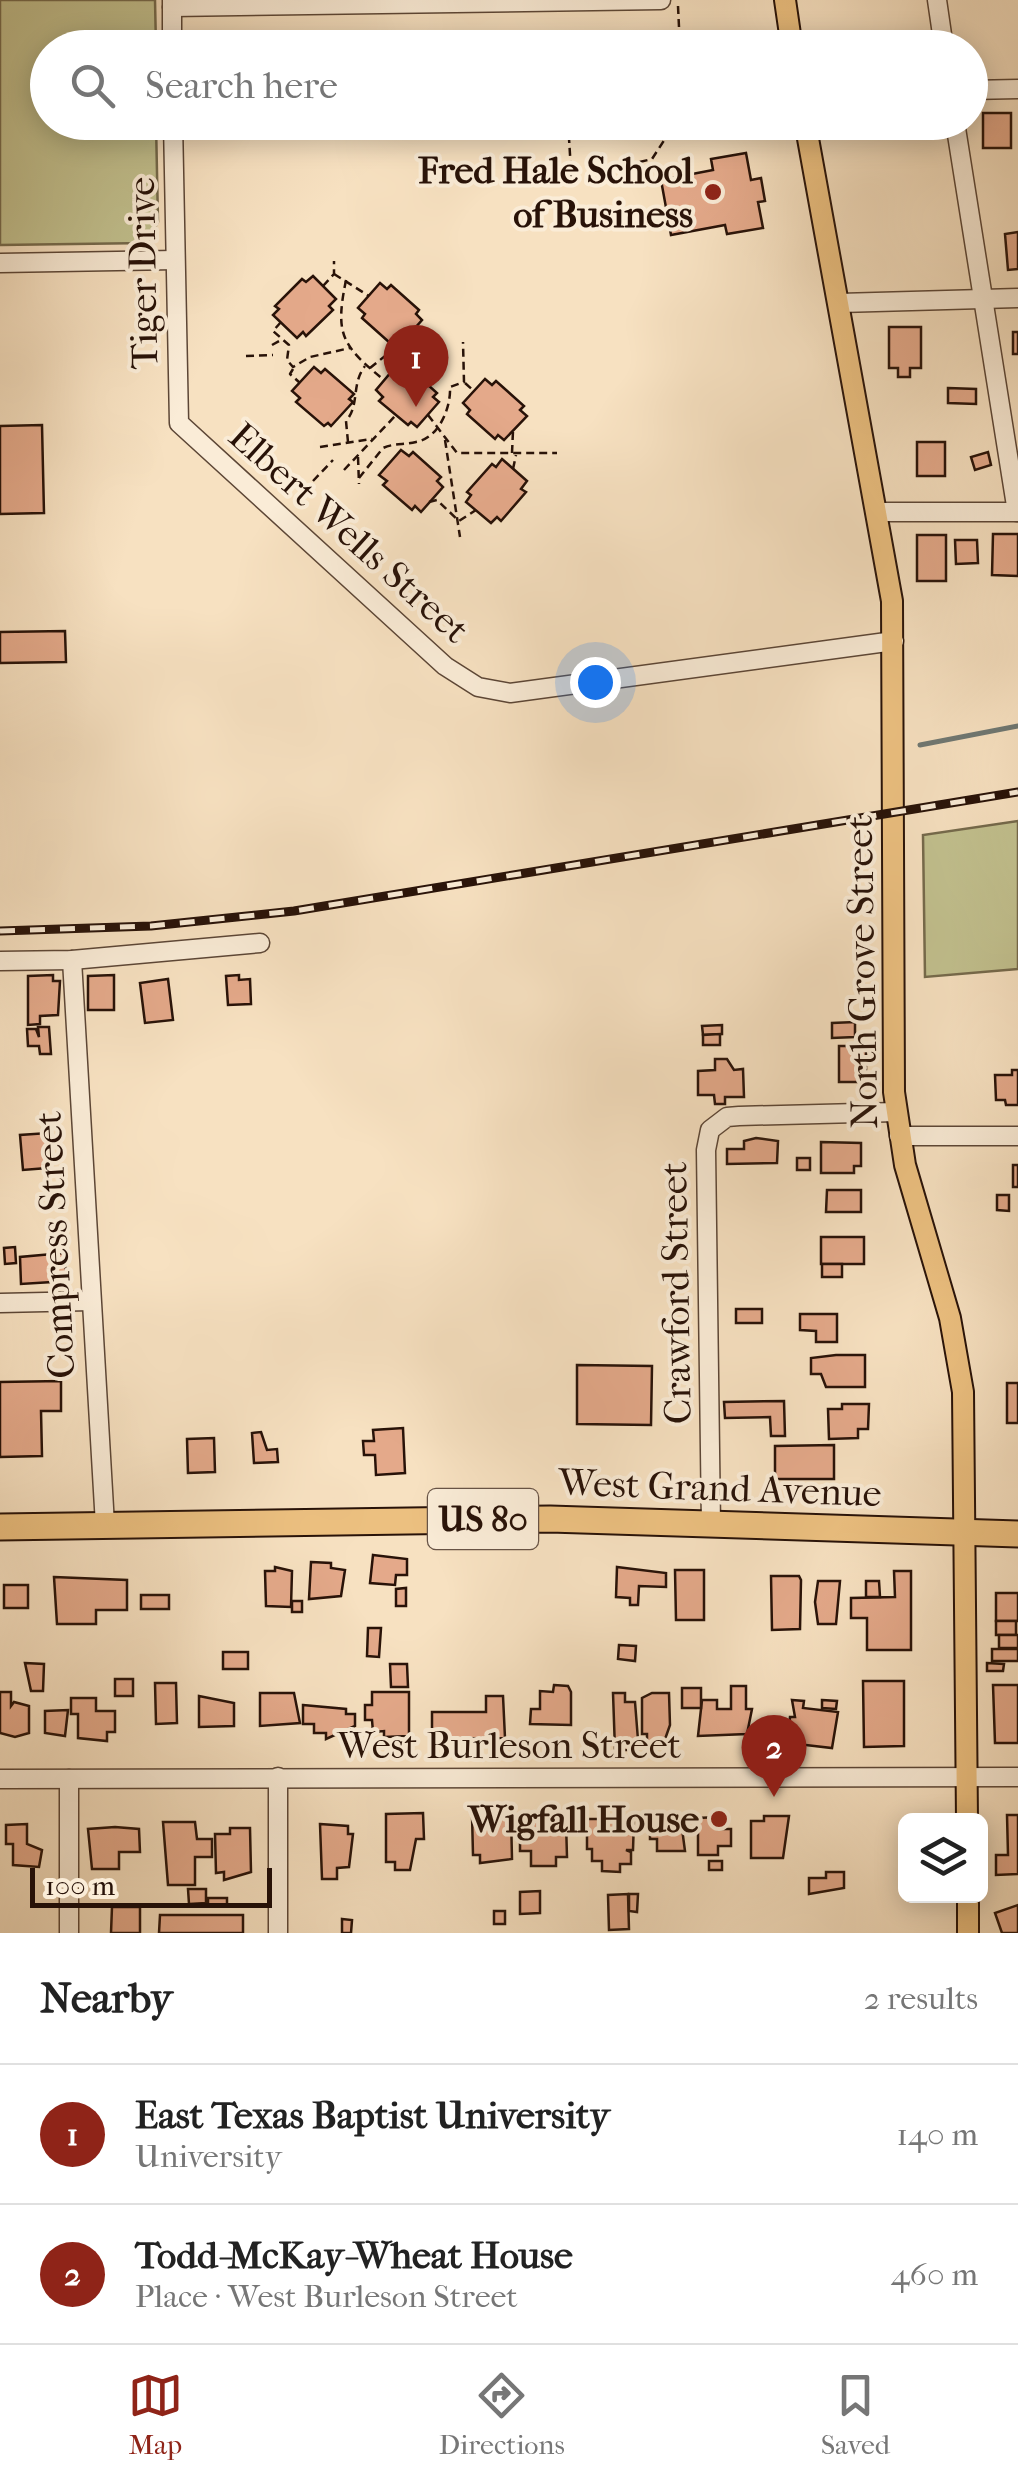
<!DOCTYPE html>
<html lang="en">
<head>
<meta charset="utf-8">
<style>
  body { margin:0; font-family:"IM FELL French Canon",serif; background:#f2f2f2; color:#222 }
  .controls { position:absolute; right:30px; bottom:30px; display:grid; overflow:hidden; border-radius:15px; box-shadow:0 5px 25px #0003 }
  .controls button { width:90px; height:90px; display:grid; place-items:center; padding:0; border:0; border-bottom:2px solid #e0e0e0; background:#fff; color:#222; font:50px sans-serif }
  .scale { position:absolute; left:30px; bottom:25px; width:242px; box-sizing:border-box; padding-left:10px; border:5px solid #281208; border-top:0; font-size:28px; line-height:35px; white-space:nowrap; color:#281208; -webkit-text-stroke:8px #faecd7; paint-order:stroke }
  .you { position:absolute; left:595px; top:682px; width:35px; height:35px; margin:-25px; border:8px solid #fff; border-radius:50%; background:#1a73e8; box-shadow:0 0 0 15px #1a73e833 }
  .badge { display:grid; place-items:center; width:65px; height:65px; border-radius:50%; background:#8f2418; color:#fff; font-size:32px; font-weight:700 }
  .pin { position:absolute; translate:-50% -82px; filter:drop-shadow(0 2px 5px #0008) }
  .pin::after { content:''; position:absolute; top:52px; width:35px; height:30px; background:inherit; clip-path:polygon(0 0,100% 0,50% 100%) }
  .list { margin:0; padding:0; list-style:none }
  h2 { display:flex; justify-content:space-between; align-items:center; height:130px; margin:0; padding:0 40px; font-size:42px }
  h2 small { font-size:32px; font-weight:400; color:#767676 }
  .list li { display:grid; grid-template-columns:65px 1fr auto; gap:30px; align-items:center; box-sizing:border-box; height:140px; padding:0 40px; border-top:2px solid #e0e0e0 }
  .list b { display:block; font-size:38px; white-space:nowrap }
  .list p { margin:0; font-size:32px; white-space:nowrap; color:#767676 }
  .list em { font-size:32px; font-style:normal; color:#767676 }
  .icon { flex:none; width:55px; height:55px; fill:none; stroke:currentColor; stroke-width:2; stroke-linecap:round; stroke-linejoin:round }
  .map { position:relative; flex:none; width:1018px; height:1933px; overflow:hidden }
  .search { position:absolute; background:#fff; box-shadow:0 5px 25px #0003; left:30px; right:30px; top:30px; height:110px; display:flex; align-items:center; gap:25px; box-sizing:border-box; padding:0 35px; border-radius:55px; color:#767676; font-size:38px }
  .sheet { height:410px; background:#fff }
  nav { display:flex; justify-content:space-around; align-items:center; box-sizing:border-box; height:140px; border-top:2px solid #e0e0e0; background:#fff; font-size:28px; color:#767676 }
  nav a { display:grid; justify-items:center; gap:5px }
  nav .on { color:#8f2418 }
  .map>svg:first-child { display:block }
  .green { fill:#c2c18f; stroke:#756a4c; stroke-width:2.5 }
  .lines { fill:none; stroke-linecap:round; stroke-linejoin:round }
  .stream { stroke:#6f7873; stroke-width:5 }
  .building { fill:#e4a98a; stroke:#281208; stroke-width:2.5 }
  .minor-casing { stroke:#5c4636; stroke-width:21 }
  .major-casing { stroke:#281208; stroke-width:24 }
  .highway-casing { stroke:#281208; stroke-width:29 }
  .path { stroke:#281208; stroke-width:2.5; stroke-dasharray:8 5; stroke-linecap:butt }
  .minor { stroke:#faecd7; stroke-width:18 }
  .major { stroke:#ecc080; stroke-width:20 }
  .highway { stroke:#ecc080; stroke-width:25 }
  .rail-casing { stroke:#281208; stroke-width:9 }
  .rail { stroke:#faecd7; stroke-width:5; stroke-dasharray:15; stroke-linecap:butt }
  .poi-dot { fill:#8f2418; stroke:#faecd7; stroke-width:4 }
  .labels { text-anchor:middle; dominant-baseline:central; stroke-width:8; stroke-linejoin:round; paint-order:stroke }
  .shield { fill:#faecd7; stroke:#675346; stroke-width:2.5 }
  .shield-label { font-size:35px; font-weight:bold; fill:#281208 }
  .poi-label { font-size:38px; font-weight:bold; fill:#281208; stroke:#faecd7; text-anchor:end }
  .street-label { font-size:38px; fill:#281208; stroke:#faecd7 }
</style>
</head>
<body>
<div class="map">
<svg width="1018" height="1933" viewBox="0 0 1018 1933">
  <rect width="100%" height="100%" fill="#f7e1c1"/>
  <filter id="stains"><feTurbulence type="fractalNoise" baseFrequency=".002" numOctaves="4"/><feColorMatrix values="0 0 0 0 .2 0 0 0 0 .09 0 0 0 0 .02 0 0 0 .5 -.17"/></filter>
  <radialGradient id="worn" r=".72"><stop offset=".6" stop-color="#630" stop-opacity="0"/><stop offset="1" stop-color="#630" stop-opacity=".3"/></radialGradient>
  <g class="green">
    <path d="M0 0H155L156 47 48 48V122L156 123 158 222 147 243 0 245Z"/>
    <path d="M1018 821V969L925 977 923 835Z"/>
  </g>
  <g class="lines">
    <path class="stream" d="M920 745 1018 726"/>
  </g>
  <g class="building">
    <path d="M558 34V42L665 40V48H502V41H510V35Z"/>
    <path d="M728 42 763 43V48H728Z"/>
    <rect x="983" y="113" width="28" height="35"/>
    <path d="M746 153 751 180 761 178 765 201 758 202 763 228 727 234 725 225 671 235 661 180 713 170 711 159Z"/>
    <path d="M1018 232V269L1008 270 1005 234Z"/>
    <path d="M313 276 336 299 329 306 333 310 306 336 303 332 297 338 273 315 279 309 275 306 302 279 306 282Z"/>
    <path d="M380 283 387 289 391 285 419 310 416 314 422 320 400 345 394 339 390 343 362 318 365 314 358 308Z"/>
    <path d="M889 327H921V368H910V377H898V368H889Z"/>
    <rect x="1013" y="332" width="5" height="22"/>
    <path d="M397 365 405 372 408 367 437 393 433 397 439 402 417 427 411 422 408 425 379 401 383 397 376 390Z"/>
    <path d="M314 367 321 373 325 369 354 394 349 399 353 402 331 426 328 423 324 426 296 402 300 398 292 391Z"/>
    <path d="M485 379 492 385 496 381 524 406 520 410 527 416 504 440 498 435 495 439 467 414 470 410 463 403Z"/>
    <path d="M948 388 976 389V404L948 403Z"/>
    <path d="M42 425 44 513 0 514V426Z"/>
    <rect x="917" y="442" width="28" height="34"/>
    <path d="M401 450 409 456 413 452 441 477 437 481 443 487 421 512 415 506 412 510 383 485 387 481 379 475Z"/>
    <path d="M988 452 991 465 975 470 971 457Z"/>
    <path d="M502 459 527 481 521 489 526 492 501 521 497 517 491 523 466 502 471 495 467 492 492 464 496 467Z"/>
    <path d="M993 534H1018V576L992 575Z"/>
    <rect x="917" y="535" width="29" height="46"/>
    <path d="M955 540H977L978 563 956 564Z"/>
    <path d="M65 631 66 662 0 663V632Z"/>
    <path d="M53 975V981H60L58 1015 40 1016V1024L28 1025V976Z"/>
    <path d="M114 975V1010H88V976Z"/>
    <path d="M239 975V980L250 979 251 1004 228 1005 226 976Z"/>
    <path d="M168 979 173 1020 145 1023 140 983Z"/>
    <path d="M855 1022V1037L832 1038V1023Z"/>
    <path d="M722 1025V1034L703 1035 702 1026Z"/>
    <path d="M38 1027H49L51 1054H40L39 1046H28L27 1029H36L39 1037Z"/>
    <path d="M720 1034V1045H703V1035Z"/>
    <rect x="839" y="1046" width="27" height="36"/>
    <path d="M715 1059H727L734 1070 743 1069 744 1097H725V1104H715L714 1095H698V1071L715 1070Z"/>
    <path d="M1012 1070H1018V1105H1006L1005 1100H996L995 1075H1012Z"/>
    <path d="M48 1133 47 1168 23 1170 20 1135Z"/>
    <path d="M756 1138 778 1141 777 1163 727 1164V1149H744V1141Z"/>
    <path d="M821 1142 861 1143V1166H854V1173H821Z"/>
    <rect x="797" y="1158" width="13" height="12"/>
    <rect x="1013" y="1165" width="5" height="22"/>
    <path d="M827 1190H861V1212H826Z"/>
    <path d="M997 1195H1009V1211L997 1210Z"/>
    <rect x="821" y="1237" width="43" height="27"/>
    <path d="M15 1247 16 1263 5 1264 4 1248Z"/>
    <path d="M63 1253 68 1281 21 1284 20 1257Z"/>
    <rect x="822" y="1264" width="20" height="13"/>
    <rect x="736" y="1309" width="26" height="14"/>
    <path d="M800 1314H837V1342H816V1331L800 1330Z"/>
    <path d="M836 1355H865V1387H826L821 1374H811V1358Z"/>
    <path d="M577 1365 652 1366 651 1425 577 1424Z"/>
    <path d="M61 1381V1411H41L42 1456 0 1457V1382Z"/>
    <rect x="1007" y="1383" width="11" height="40"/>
    <path d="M784 1401 785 1436H771L770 1417 725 1418 724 1402Z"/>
    <path d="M842 1404H869L868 1429H858V1438L829 1439 828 1409H842Z"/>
    <path d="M403 1428 405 1473 376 1475 375 1455H364L363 1441H374L373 1430Z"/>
    <path d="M261 1432 267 1450 277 1449 278 1462 254 1463 252 1433Z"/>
    <path d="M214 1438 215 1472 188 1473 187 1439Z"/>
    <path d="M834 1445V1479H775V1446Z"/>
    <path d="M373 1555 407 1559V1575H396L395 1585 370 1583Z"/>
    <path d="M311 1562 331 1563V1568L345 1570 341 1596 309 1599Z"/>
    <path d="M275 1567 292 1571 291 1607 266 1606 265 1571H275Z"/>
    <path d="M617 1567 666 1573V1587L639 1586 638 1605H630V1598L616 1597Z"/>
    <path d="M675 1570H704V1620H676Z"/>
    <path d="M894 1571H911V1650H867V1618H851V1598L895 1597Z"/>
    <path d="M771 1576H799L801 1580 800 1629 772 1630Z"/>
    <path d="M54 1577 127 1580V1610H96V1624H57Z"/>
    <path d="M818 1581H840L836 1624H818L815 1602Z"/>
    <path d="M866 1581H879L880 1597H866Z"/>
    <rect x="4" y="1585" width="24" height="23"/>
    <path d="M406 1588V1606H396V1589Z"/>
    <rect x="996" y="1593" width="22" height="28"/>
    <rect x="141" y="1595" width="28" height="14"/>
    <rect x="292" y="1601" width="10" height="11"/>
    <rect x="996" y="1621" width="20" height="14"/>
    <path d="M368 1628H381L379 1657 367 1656Z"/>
    <rect x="999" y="1635" width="19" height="13"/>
    <path d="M619 1645 636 1646 635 1661 618 1659Z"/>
    <rect x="992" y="1649" width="26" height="12"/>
    <rect x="223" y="1652" width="25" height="17"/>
    <path d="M25 1663 44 1664 43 1691H31Z"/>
    <path d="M987 1663 1004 1664 1003 1671H987Z"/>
    <path d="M390 1664H407L408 1687H391Z"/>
    <rect x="115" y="1679" width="18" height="17"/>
    <path d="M863 1681H904V1746L864 1747Z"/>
    <path d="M155 1683H176L177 1723 156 1724Z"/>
    <path d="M554 1685 568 1686 571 1692V1725L530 1724 531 1709H540V1691L553 1692Z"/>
    <path d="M993 1685H1018V1743H995Z"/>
    <path d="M731 1686H746V1709H752L747 1734 698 1736 702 1700H717V1709H731Z"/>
    <rect x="682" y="1688" width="19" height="20"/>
    <path d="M0 1692H11V1706L14 1702 29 1706V1733L15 1737 0 1733Z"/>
    <path d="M372 1692H409V1736L384 1737V1731L373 1732 372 1720H365V1705H372Z"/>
    <path d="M260 1693H294L300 1723 260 1726Z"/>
    <path d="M613 1693H625V1702H635L638 1740 634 1750H615Z"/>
    <path d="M652 1693H669L670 1725 663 1745H647V1734H642V1698Z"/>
    <path d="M199 1696 234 1703V1726L199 1727Z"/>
    <path d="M486 1696H503L505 1738 432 1739V1712H486Z"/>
    <path d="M71 1698H96V1711H115V1732H107V1741L78 1738V1714H71Z"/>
    <path d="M792 1700 804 1701 803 1708 838 1712 832 1748 788 1743 790 1717H795Z"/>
    <path d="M822 1700 837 1701 836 1709 822 1708Z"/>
    <path d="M303 1705 346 1709V1714H355V1726L326 1739V1733H314V1724H303Z"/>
    <path d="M68 1710 65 1736 45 1733V1711Z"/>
    <path d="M423 1813 424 1839H416L410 1870H395V1862H386V1814Z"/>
    <path d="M562 1813V1822H566L567 1857H556V1866H531V1851H520V1829H530V1814Z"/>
    <path d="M472 1814 511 1815 512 1859 480 1863V1855H473Z"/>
    <path d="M1007 1815H1018V1874L996 1875V1855H1008Z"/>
    <path d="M764 1816H789L783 1858H751V1821H764Z"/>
    <path d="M718 1817V1829H731V1846H718V1855H698V1818Z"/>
    <path d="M587 1819H634L633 1850H626L631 1852V1864H620V1872L602 1871V1861H592V1849H587Z"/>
    <path d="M650 1821H681L685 1851H657V1839H650Z"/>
    <path d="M163 1822H195L197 1839H212V1857H195V1885H168Z"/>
    <path d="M27 1824V1844L42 1850 39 1867 13 1865V1844H6V1825Z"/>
    <path d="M320 1824 348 1826V1834H353L349 1867 337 1868V1879H322Z"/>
    <path d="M115 1827 139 1829 140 1852H119V1869H92L88 1829Z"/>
    <path d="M230 1828H250L251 1872 224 1880V1872L216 1873 215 1834H230Z"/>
    <rect x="709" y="1861" width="13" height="9"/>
    <path d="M826 1872H844V1888L809 1894V1878H826Z"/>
    <path d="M188 1889H206V1903L189 1904Z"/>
    <path d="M540 1891V1913L520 1914V1892Z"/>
    <path d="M628 1894 629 1929 609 1930 608 1895Z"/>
    <path d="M629 1894H638L637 1912 629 1911Z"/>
    <rect x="208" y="1898" width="19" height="8"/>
    <path d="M1018 1905V1933H1002L995 1913Z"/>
    <path d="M112 1907H140V1933H111Z"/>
    <rect x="494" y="1911" width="11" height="13"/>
    <path d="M160 1915H243V1933H159Z"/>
    <path d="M342 1919 352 1920 351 1933H342Z"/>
  </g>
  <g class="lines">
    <defs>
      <g id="minor">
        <path d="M172 0V48"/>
        <path d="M937 0 944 48"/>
        <path d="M172 7 661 0"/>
        <path d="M970 90 1018 89"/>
        <path d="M173 122 179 423 445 666 478 687 510 693 894 641"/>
        <path d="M955 122 1017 512"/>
        <path d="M0 263 175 260"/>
        <path d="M840 303 1018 298"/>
        <path d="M877 512H1018"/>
        <path d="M72 960 105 1525"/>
        <path d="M0 961 72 960 260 943"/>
        <path d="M899 1136H1018"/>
        <path d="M0 1303 91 1301"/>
        <path d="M711 1525 706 1150 710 1130 727 1117 739 1116 896 1112"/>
        <path d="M278 1777V1933"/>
        <path d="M0 1779 1018 1777"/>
        <path d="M69 1933V1779"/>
      </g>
      <g id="major">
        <path d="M785 0 792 48"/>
        <path d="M805 122 892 601 894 1092 905 1165 950 1318 963 1392 967 1820"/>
        <path d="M968 1896V1933"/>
      </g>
      <path id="highway" d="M0 1527 550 1519 1018 1534"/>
    </defs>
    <use href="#minor" class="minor-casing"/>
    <use href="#major" class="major-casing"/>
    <use href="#highway" class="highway-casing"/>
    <g class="path">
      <path d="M678 6 680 48"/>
      <path d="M568 122 572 187"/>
      <path d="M627 165 652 159 676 122"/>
      <path d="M334 274 369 296"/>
      <path d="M346 280C335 334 341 345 384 380"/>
      <path d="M323 286 334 274V261"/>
      <path d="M281 322 273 331 289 345 287 360 293 367 310 357 350 348"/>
      <path d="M272 345 281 340"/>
      <path d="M408 348 409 334"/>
      <path d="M246 356 273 355"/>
      <path d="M370 368 390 352 427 347"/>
      <path d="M293 369 290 374 300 383"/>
      <path d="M413 372 428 357"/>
      <path d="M465 383 474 391"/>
      <path d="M428 415 457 453H557"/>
      <path d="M445 440 460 537"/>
      <path d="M348 442 346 421C360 405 351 384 365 366"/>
      <path d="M320 447 372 439"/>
      <path d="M512 453 513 431"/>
      <path d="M358 457 359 484"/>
      <path d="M513 469 516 455"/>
      <path d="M344 470 396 415"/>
      <path d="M359 478 383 448C394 443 404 445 416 442 439 438 451 408 450 387L464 382 463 342"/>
      <path d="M313 481 333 460"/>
      <path d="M429 502 437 500 459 521 476 510"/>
    </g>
    <use href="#minor" class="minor"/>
    <use href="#major" class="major"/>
    <use href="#highway" class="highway"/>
    <defs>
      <path id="rail" d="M0 931 151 926 294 911 1018 792"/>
    </defs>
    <use href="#rail" class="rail-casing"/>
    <use href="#rail" class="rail"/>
  </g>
  <g class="poi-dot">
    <circle cx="713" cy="192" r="10"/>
    <circle cx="719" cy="1819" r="10"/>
  </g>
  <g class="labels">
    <rect class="shield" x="428" y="1489" width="110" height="60" rx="8"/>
    <g class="shield-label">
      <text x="483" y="1519">US 80</text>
    </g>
    <g class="poi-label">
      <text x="693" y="170">Fred Hale School<tspan x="693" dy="44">of Business</tspan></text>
      <text x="699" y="1819">Wigfall House</text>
    </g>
    <g class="street-label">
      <text transform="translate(143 273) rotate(-91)">Tiger Drive</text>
      <text transform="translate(349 533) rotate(42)">Elbert Wells Street</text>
      <text transform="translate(862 972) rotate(-91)">North Grove Street</text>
      <text transform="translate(55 1245) rotate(-93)">Compress Street</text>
      <text transform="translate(676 1293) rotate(-91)">Crawford Street</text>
      <text transform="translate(720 1488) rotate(2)">West Grand Avenue</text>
      <text x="509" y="1745">West Burleson Street</text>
    </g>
  </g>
  <rect width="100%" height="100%" filter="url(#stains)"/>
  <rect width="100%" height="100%" fill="url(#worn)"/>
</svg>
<div class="controls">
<button><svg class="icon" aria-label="layers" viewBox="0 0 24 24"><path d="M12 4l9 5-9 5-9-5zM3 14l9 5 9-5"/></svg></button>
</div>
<div class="scale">100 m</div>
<div class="you"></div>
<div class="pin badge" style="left:416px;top:407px">1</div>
<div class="pin badge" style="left:774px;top:1797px">2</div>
<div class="search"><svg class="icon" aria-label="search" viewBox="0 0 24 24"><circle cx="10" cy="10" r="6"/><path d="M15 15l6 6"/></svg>Search here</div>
</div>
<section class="sheet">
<h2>Nearby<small>2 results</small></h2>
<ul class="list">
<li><span class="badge">1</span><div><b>East Texas Baptist University</b><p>University</p></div><em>140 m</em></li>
<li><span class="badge">2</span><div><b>Todd-McKay-Wheat House</b><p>Place · West Burleson Street</p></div><em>460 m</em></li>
</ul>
</section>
<nav>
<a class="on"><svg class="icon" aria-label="map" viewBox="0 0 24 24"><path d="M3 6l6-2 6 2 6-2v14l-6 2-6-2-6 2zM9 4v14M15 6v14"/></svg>Map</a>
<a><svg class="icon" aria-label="directions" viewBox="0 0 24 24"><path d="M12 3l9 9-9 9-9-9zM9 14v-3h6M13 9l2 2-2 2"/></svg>Directions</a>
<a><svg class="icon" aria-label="saved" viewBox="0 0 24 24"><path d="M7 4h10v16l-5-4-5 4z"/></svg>Saved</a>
</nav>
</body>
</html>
